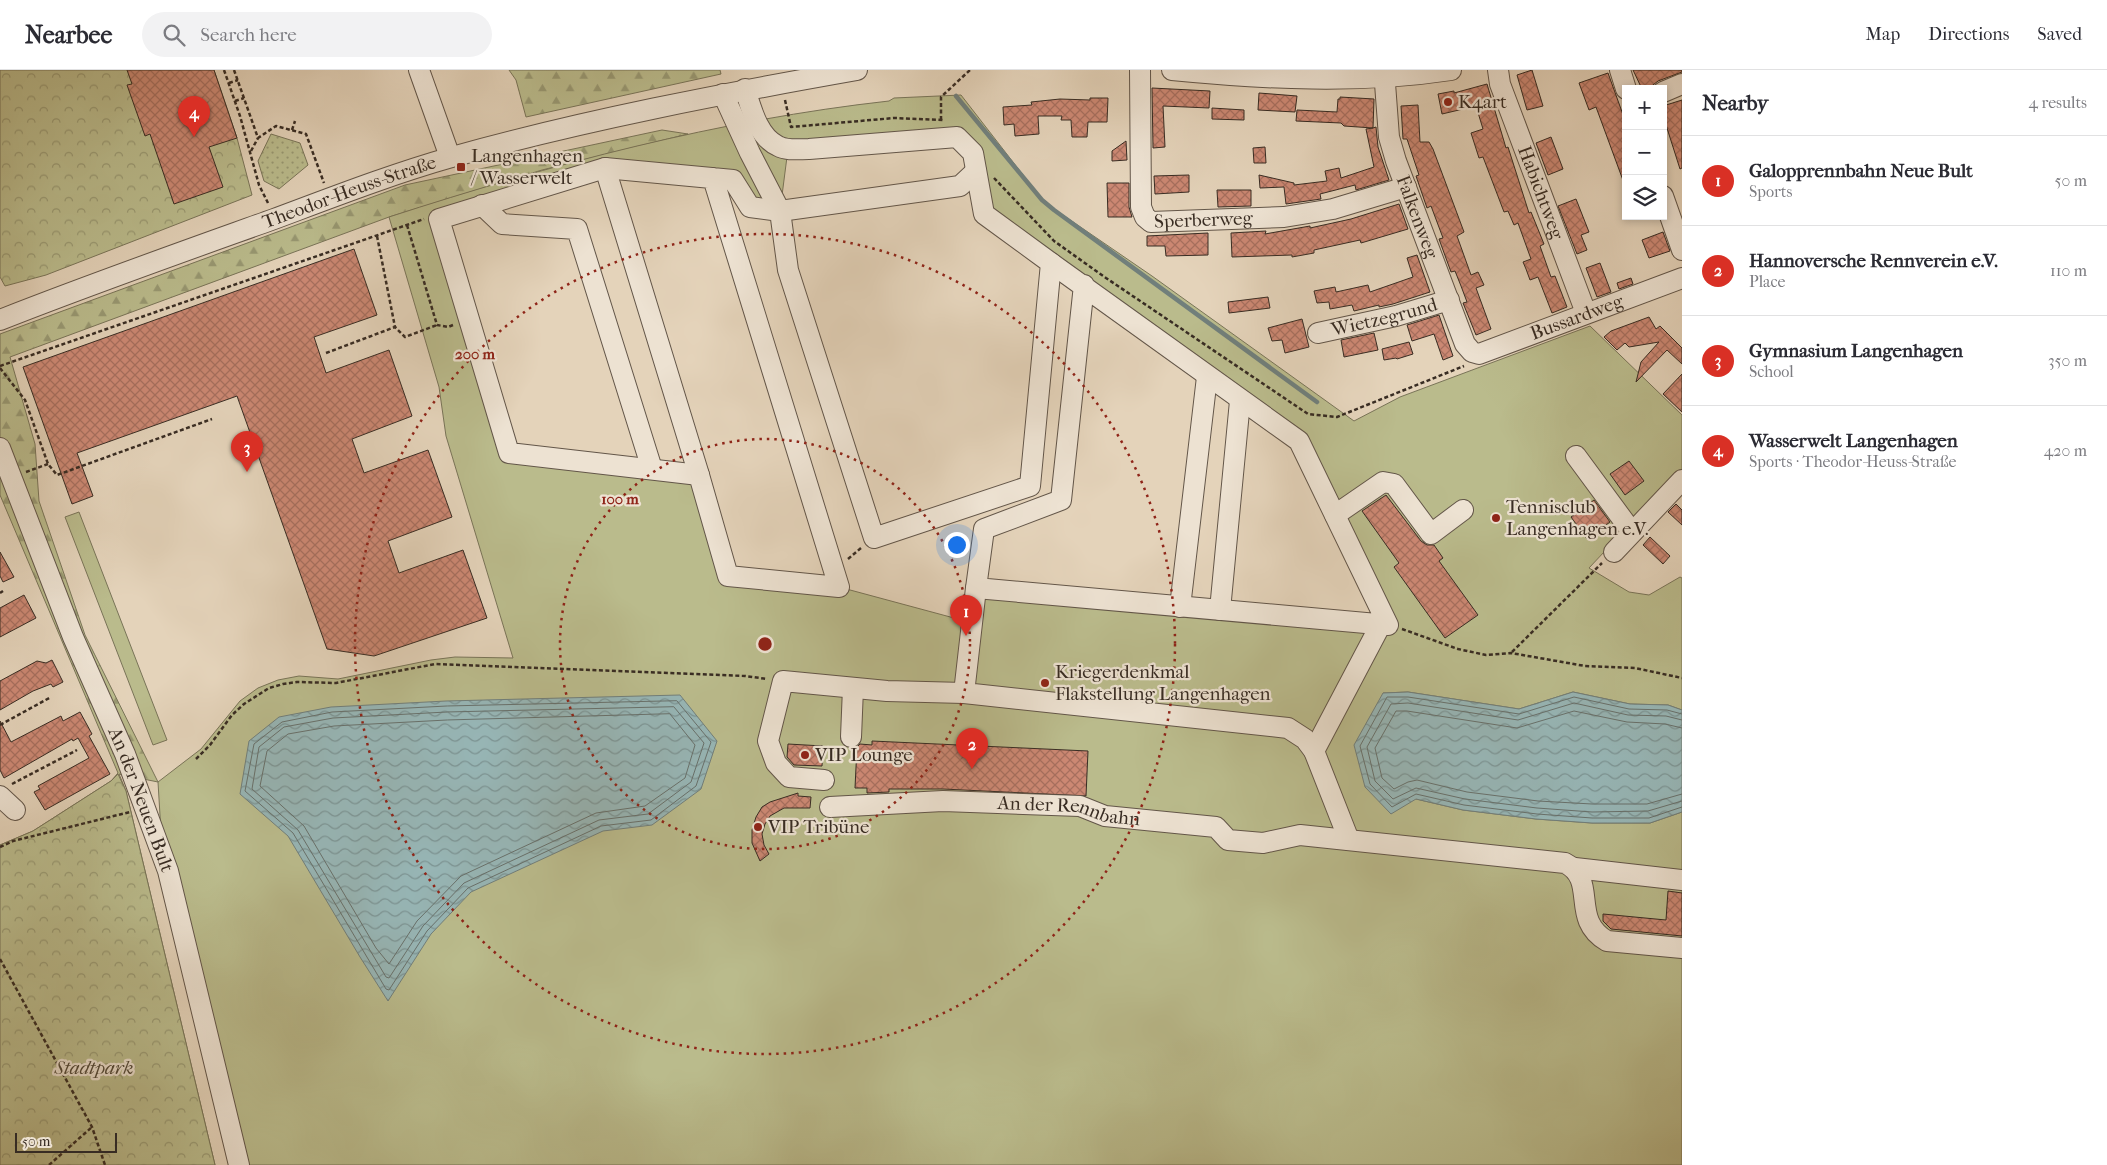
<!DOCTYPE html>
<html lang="en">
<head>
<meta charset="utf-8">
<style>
  body { margin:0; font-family:"IM FELL French Canon",serif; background:#f2f2f3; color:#2b2b33 }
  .controls { position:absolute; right:15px; top:15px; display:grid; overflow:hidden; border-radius:0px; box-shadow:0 2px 8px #0003 }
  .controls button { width:45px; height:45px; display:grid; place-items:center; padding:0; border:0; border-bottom:1px solid #e1e1e2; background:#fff; color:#2b2b33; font:25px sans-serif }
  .scale { position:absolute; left:15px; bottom:12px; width:102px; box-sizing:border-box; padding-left:5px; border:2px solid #382c23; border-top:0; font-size:14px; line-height:18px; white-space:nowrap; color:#382c23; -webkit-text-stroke:4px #ede2d2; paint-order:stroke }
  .you { position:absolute; left:956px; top:474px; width:18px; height:18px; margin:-12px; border:4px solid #fff; border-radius:50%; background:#1a73e8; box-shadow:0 0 0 8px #1a73e833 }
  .badge { display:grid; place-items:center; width:32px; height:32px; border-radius:50%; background:#d93025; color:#fff; font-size:16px; font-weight:700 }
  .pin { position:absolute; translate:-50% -41px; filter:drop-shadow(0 1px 2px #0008) }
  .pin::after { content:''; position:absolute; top:26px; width:18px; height:15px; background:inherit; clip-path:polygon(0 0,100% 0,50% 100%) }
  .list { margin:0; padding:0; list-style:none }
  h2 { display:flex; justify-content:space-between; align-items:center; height:65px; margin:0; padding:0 20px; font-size:21px }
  h2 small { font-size:16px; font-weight:400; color:#7c7c81 }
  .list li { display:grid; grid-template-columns:32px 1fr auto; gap:15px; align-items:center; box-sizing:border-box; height:90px; padding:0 20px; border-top:1px solid #e1e1e2 }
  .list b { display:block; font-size:19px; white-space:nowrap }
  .list p { margin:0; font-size:16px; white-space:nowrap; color:#7c7c81 }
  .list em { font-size:16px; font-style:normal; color:#7c7c81 }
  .icon { flex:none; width:28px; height:28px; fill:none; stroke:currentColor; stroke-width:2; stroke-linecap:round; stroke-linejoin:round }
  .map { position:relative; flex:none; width:1682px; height:1095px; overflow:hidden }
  header { display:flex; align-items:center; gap:30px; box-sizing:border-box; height:70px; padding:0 25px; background:#fff; border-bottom:1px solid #e1e1e2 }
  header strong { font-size:24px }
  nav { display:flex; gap:28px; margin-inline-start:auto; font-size:18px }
  .search { width:350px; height:45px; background:#f2f2f3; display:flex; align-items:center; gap:12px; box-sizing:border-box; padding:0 18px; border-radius:28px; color:#7c7c81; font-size:19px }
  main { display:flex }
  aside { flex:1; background:#fff }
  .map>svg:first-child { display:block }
  .grass { fill:url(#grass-dots); stroke:#797458 }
  .forest { fill:url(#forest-firs); stroke:#797458 }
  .park { fill:url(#park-crowns); stroke:#797458 }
  .pitch { fill:#babb8c; stroke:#797458; fill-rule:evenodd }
  .water { fill:url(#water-waves); stroke:#717f7b }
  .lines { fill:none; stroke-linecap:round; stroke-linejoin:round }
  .shore { stroke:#68716c; stroke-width:1 }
  .stream { stroke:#717f7b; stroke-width:4.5 }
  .building { fill:url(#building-cross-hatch); stroke:#382c23 }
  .minor-casing { stroke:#635649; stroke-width:22 }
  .path { stroke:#382c23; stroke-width:2.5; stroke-dasharray:4 2.5; stroke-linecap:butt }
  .minor { stroke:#ede2d2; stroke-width:20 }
  .ring { fill:none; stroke:#8f2418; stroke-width:2.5; stroke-dasharray:2.5 5 }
  .poi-dot { fill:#8f2418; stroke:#ede2d2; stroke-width:2 }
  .labels { text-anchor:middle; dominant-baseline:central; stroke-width:4.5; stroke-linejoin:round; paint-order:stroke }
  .poi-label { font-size:19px; fill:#382c23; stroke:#ede2d2; text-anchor:start }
  .street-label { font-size:19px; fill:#382c23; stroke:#ede2d2 }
  .park-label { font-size:19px; font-style:italic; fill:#524938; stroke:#ede2d2 }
  .centre { fill:#8f2418; stroke:#ede2d2; stroke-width:2.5 }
  .ring-label { font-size:15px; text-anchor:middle; font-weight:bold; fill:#8f2418; stroke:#ede2d2; stroke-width:4.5; stroke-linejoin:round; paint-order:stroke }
</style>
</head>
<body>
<header>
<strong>Nearbee</strong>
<div class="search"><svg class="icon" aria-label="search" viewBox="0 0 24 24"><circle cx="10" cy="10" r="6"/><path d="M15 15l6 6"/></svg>Search here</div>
<nav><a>Map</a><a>Directions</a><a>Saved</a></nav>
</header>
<main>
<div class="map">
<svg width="1682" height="1095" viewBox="0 0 1682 1095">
  <defs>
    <pattern id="grass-dots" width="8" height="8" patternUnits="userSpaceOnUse" patternTransform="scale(1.25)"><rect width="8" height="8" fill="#babb8c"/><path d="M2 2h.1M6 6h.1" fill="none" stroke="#989872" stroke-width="1.8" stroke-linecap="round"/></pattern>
    <pattern id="forest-firs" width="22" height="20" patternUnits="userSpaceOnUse" patternTransform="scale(1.25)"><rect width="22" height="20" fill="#babb8c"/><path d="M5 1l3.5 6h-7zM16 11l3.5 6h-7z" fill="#989872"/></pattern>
    <pattern id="park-crowns" width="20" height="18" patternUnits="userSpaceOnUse" patternTransform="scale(1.25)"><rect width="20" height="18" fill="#babb8c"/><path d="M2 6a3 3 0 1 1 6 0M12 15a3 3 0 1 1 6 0" fill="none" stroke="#989872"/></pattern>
    <pattern id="water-waves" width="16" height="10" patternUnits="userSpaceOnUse" patternTransform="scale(1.25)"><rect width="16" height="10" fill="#97b6b6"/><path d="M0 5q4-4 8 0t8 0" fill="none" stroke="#7c9494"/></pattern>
    <pattern id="building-cross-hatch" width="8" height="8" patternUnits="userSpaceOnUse" patternTransform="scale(1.25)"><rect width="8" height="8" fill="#cc8873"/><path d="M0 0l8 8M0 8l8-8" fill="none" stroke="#a76f5e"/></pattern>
  </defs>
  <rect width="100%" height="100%" fill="#e4d3ba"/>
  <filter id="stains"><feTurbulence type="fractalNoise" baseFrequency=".004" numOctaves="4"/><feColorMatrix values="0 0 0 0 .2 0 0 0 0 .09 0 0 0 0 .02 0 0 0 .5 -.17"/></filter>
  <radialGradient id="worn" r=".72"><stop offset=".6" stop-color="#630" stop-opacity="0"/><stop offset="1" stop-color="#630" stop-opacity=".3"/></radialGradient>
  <path class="grass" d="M271 64 300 73 308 95 279 119 264 111 258 91Z"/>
  <g class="forest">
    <path d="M509 0H720L721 4 526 47 516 10Z"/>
    <path d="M662 60 688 64 542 100 389 147 10 287 35 374 39 431 85 565 158 712 119 704 126 721 215 1095H0V775L33 761 111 711 118 703 0 425V264L405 115Z"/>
  </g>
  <g class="park">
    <path d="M0 0H214L237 68 252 125 46 205 5 216 0 207Z"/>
    <path d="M118 704 126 721 215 1095H0V775L33 761 111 711Z"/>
  </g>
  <g class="pitch">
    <path d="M961 25 1044 132 1152 206 1354 351 1400 327 1590 256 1682 345V399L1589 498 1629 522 1649 525 1680 507 1682 508V640L1668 635 1630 634 1573 622 1519 639 1408 622 1383 623 1416 729 1463 740 1536 749 1592 753H1650L1682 742V1095H244L161 762 158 712 201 679 240 631 258 618 278 610 299 606 338 609 431 590 455 587 513 588 446 366 439 317 389 147C552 94 718 50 889 31L894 28ZM957 67 984 144 1299 371 1387 555 976 518 980 555 839 517 728 506 699 405 509 383 439 149 605 98 732 110 750 137 780 141 788 79Z"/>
    <path d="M79 442 167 670 153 675 65 447Z"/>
  </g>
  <g class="water">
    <path d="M1408 622 1519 639 1573 622 1630 634 1668 635 1682 640V742L1650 753H1592L1536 749 1463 740 1416 729 1391 744 1365 717 1354 675 1383 623Z"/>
    <path d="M680 625 717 671 701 719 652 755 603 761 471 822 431 864 388 931 360 887 288 766 240 724 249 671 279 647 331 637 446 631Z"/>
  </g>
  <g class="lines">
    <g class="shore">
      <path d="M677 631 711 672 696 716 651 750 601 756 468 818 427 861 389 920 386 919 293 763 245 721 254 674 282 652 332 642 447 636Z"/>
      <path d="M674 637 704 673 691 712 648 744 599 750 464 813 423 856 389 908 386 907 298 760 252 719 259 677 284 657 333 648 447 642Z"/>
      <path d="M670 644 695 675 685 708 645 736 596 743 461 806 417 851 389 894 376 878 304 756 260 716 267 681 288 664 334 656 447 650Z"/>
      <path d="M1682 644 1667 640 1629 639 1574 627 1519 644 1408 627H1387L1360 676 1370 714 1392 737 1416 724 1464 735 1537 744 1592 748H1649L1682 737"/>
      <path d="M1682 650 1666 646 1628 645 1574 633 1518 650 1408 633 1391 634 1367 677 1375 711 1393 729 1416 718 1465 729 1537 738 1592 742 1648 741 1682 731"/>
      <path d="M1682 658 1665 654 1627 652 1574 641 1517 658 1407 641H1396L1375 678 1382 708 1394 719 1408 712 1417 710 1467 722 1538 731 1592 734H1647L1682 724"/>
    </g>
    <path class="stream" d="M956 26 1042 130 1054 140 1317 332"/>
  </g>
  <g class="building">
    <path d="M127 0H214L237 68 209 77 223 117 174 134 150 64 145 66 127 15 132 14Z"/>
    <path d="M1532 0 1543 36 1527 40 1517 5Z"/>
    <path d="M1633 0H1682V2L1658 11 1648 19H1642Z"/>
    <path d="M1608 3 1626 53V113H1624L1596 37 1589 40 1579 13Z"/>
    <path d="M1487 14 1506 78 1508 77 1529 143 1531 142 1544 174 1540 176 1551 207 1555 206 1567 237 1552 243 1538 207 1530 210 1526 199 1523 192 1531 189 1518 153 1514 155 1508 141 1504 142 1483 87 1479 88 1471 63 1483 59 1476 36 1442 44 1438 24 1454 21V23Z"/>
    <path d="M1152 18 1210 21 1209 38 1163 36 1165 77 1153 78Z"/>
    <path d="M1259 23 1297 26 1295 42 1258 40Z"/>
    <path d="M1340 27 1374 29 1373 58 1376 57 1378 77 1389 110 1356 120 1355 115 1320 124 1321 129 1286 134 1284 117 1260 118 1259 105 1294 113V115L1327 111 1325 101 1339 98 1341 108 1374 97 1366 59 1373 58 1344 56 1341 53 1296 51 1297 40 1337 42 1338 29H1340Z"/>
    <path d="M1090 28H1108L1107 52H1088L1087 67H1072L1071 50H1061L1062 46H1038L1039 64 1015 66 1014 54 1004 55 1003 37 1032 35 1031 32 1060 29 1090 30Z"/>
    <path d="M1682 30V98L1680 99 1666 55 1663 56V36Z"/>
    <path d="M1418 35 1420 72H1429L1433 79 1464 162 1457 166 1471 205 1478 202 1484 215 1476 218 1491 259 1476 265 1463 233 1467 232 1461 216 1455 201 1451 202 1439 169 1443 168 1431 136 1427 138 1416 106 1419 105 1407 69H1403L1401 36Z"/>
    <path d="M1212 38 1244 40V50L1212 49Z"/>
    <path d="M1551 67 1563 99 1548 105 1536 73Z"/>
    <path d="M1126 71 1127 90 1112 91V81Z"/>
    <path d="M1265 77 1266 93H1254L1253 78Z"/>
    <path d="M1189 105V122L1155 124 1154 106Z"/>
    <path d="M1107 113H1129V137L1132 147H1108Z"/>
    <path d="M1217 120H1251V136L1218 137Z"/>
    <path d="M1576 129 1589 162 1581 165 1587 180 1577 184 1558 136Z"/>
    <path d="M1399 134 1408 159 1361 173 1360 170 1314 180V183L1292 187V185L1232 187 1231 163 1266 161 1265 164 1310 156V158L1351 149Z"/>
    <path d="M1663 162 1670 181 1649 188 1642 170Z"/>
    <path d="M1208 163V185L1166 186 1165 176H1147V166Z"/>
    <path d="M354 179 377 245 314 267 326 303 389 280 412 346 352 369 364 403 428 380 452 447 388 471 399 503 463 480 487 548 374 586 327 579 237 326 77 383 93 426 72 434 23 297Z"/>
    <path d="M1417 185 1430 222 1393 234 1379 237V235L1354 241 1352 235 1330 239 1329 232 1317 233 1314 221 1335 217 1336 222 1368 215 1370 222 1413 207 1407 188Z"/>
    <path d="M1600 193 1611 222 1597 227 1586 198Z"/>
    <path d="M1631 208 1633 214 1619 219 1617 213Z"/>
    <path d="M1268 227 1270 238 1229 243 1228 232Z"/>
    <path d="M1439 245 1453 286 1443 290 1434 264 1412 271 1407 255Z"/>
    <path d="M1649 247 1656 259 1660 256 1682 278V294L1667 280 1636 312 1641 292 1659 272 1629 277 1625 273 1617 280 1604 267 1611 261Z"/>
    <path d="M1302 249 1309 277 1285 283 1282 270 1272 271 1268 258Z"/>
    <path d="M1374 263 1378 280 1344 287 1341 270Z"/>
    <path d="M1409 272 1413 284 1397 289 1396 288 1384 290 1382 279Z"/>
    <path d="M1682 304V342L1663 324Z"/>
    <path d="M1629 391 1644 411 1625 425 1610 404Z"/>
    <path d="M1386 425 1421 471 1427 475H1434L1443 488 1439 491 1478 545 1445 568 1394 497 1399 493 1362 441Z"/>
    <path d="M1594 430 1610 452 1587 469 1571 447Z"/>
    <path d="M1676 434 1682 440V455L1668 442Z"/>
    <path d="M1650 467 1670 486 1663 494 1643 475Z"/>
    <path d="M0 482 14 507 3 512 0 506Z"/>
    <path d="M24 525 36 548 0 567V538Z"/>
    <path d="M52 590 63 612 53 617 51 614 33 621 0 640V611L37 591 46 593Z"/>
    <path d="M80 642 92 664 89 666 110 704 45 740 34 722 40 719 38 716 89 688 78 668 73 671 72 669 4 708 0 700V651L11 672 61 646 63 651Z"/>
    <path d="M872 671 1088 681 1086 726 943 719H889V722L867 723V718H855L857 677 860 674 872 675Z"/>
    <path d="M788 674 823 676 822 696 794 695 787 687Z"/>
    <path d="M798 723V726L811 727 810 738H784L770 746 765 754 762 764 764 775 769 784 760 791 752 773V760L756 747 762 737 770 732Z"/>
    <path d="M1668 821 1682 823V866L1611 859 1603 851V844L1666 850Z"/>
  </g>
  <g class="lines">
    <defs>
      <g id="minor">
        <path d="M419 0 450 87"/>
        <path id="s1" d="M1140 0 1141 137 1145 147 1151 152 1284 147 1333 139 1406 117"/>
        <path d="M1172 0C1265 9 1359 14 1451 0"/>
        <path id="s2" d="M1384 0 1389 67 1396 91 1465 274 1472 282 1479 284 1682 208"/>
        <path id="s3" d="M1498 0 1500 14 1586 243"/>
        <path d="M1620 0 1626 19"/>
        <path d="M1663 22 1682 14"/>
        <path d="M723 24 750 83 780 141 960 116 976 101"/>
        <path d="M605 98 699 405"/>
        <path d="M713 108 839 517 728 506 699 405 509 383 439 149 605 98 733 110 750 137 780 141 788 200 874 468 1030 416 1051 193 984 144 973 83 957 67 809 79C799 79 787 81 778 76 758 67 751 38 745 19"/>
        <path d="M1663 126 1682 180"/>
        <path d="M482 135 502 154 577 159 652 399"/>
        <path d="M1051 193 1299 371 1388 555 976 518 984 459 1061 430 1084 215"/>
        <path id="s4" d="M0 250C91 214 182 182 274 149 333 127 392 104 452 87 585 50 721 24 857 0"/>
        <path id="s5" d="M1318 263 1396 246 1449 230"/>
        <path id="s6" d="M0 378 73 567 125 684 168 801 239 1095"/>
        <path d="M1576 386 1632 462"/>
        <path d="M1335 445 1383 412 1394 414 1431 464 1463 440"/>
        <path d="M1614 482 1682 410"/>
        <path d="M976 518 964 623 1288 658 1305 669 1314 681"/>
        <path d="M1180 537 1207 307"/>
        <path d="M1220 540 1240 331"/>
        <path d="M851 667 853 618"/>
        <path d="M824 710 789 707 776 693 768 671 783 611 887 621 964 623"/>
        <path d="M0 726 15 740"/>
        <path id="s7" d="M830 737 943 731 1080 736 1105 746 1216 757 1228 770 1263 773 1300 765 1565 793C1599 810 1569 849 1607 871L1682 878"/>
        <path d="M1349 770 1314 681 1381 554"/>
        <path d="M1575 798 1682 810"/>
      </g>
    </defs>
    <use href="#minor" class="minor-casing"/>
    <g class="path">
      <path d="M224 0 240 46 259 115 268 133"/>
      <path d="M234 0 258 68 276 56 306 64 324 113"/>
      <path d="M229 13 238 10"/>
      <path d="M785 30 791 57 894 48 944 50"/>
      <path d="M235 31 244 28"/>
      <path d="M941 50V27L970 0"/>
      <path d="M292 60 295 51"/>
      <path d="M251 81 258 68"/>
      <path d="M994 108 1054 171 1106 208 1308 344 1337 347 1464 296"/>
      <path d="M407 155 437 255 448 257 453 255"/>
      <path d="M377 166 395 257"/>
      <path d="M326 283 395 257 405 267 437 255"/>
      <path d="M0 296 424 149"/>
      <path d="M0 298 25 330 48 394 57 405 212 349"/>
      <path d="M26 402 48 394"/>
      <path d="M848 489 861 478"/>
      <path d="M0 523 3 521"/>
      <path d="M1402 559 1458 579 1486 585 1511 583 1585 596 1635 598 1682 608"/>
      <path d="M1512 582 1602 493"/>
      <path d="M0 655 51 627"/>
      <path d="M196 689 210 675 232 645 244 634 269 618 283 614 297 612 336 613 435 594 745 606 767 609"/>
      <path d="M12 714 77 680"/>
      <path d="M0 777 13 771 130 742"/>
      <path d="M0 889 92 1057 105 1095"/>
      <path d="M49 1095 92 1057"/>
    </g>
    <use href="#minor" class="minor"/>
  </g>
  <g class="ring">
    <circle cx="765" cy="574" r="205"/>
    <circle cx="765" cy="574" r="410"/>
  </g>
  <g class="poi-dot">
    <circle cx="1448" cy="32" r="5"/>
    <rect x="456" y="92" width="10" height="10" rx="2.5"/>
    <circle cx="1496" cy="448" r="5"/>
    <circle cx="1045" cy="613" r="5"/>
    <circle cx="805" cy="685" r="5"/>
    <circle cx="758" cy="757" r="5"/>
  </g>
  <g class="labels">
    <g class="poi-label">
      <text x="1458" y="32">K4art</text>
      <text x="471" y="86">Langenhagen<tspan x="471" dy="22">/ Wasserwelt</tspan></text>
      <text x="1506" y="437">Tennisclub<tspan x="1506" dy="22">Langenhagen e.V.</tspan></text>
      <text x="1055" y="602">Kriegerdenkmal<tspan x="1055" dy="22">Flakstellung Langenhagen</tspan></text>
      <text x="815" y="685">VIP Lounge</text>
      <text x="768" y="757">VIP Tribüne</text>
    </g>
    <g class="street-label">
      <text stroke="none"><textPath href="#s4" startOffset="372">Theodor-Heuss-Straße</textPath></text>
      <text stroke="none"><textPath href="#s3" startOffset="130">Habichtweg</textPath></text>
      <text stroke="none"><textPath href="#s1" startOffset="208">Sperberweg</textPath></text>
      <text stroke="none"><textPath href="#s2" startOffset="152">Falkenweg</textPath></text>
      <text stroke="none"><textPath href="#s5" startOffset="68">Wietzegrund</textPath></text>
      <text stroke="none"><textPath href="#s2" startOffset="410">Bussardweg</textPath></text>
      <text stroke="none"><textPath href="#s6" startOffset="379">An der Neuen Bult</textPath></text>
      <text stroke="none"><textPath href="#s7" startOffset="240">An der Rennbahn</textPath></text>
    </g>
    <g class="park-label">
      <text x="94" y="998">Stadtpark</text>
    </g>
  </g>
  <circle cx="765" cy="574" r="8" class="centre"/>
  <g class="ring-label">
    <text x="475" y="289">200 m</text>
    <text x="620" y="434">100 m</text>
  </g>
  <rect width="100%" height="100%" filter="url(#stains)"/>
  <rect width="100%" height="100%" fill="url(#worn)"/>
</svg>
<div class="controls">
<button>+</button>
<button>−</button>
<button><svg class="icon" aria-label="layers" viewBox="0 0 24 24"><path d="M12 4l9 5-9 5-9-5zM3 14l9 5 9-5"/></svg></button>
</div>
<div class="scale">50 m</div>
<div class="you"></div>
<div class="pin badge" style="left:966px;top:566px">1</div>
<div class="pin badge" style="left:972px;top:699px">2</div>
<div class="pin badge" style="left:247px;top:402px">3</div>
<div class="pin badge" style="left:194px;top:67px">4</div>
</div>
<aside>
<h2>Nearby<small>4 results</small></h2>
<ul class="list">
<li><span class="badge">1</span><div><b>Galopprennbahn Neue Bult</b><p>Sports</p></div><em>50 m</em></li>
<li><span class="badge">2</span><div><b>Hannoversche Rennverein e.V.</b><p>Place</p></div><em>110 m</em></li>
<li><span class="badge">3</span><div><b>Gymnasium Langenhagen</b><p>School</p></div><em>350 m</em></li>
<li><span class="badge">4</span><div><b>Wasserwelt Langenhagen</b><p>Sports · Theodor-Heuss-Straße</p></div><em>420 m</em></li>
</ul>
</aside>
</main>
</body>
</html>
